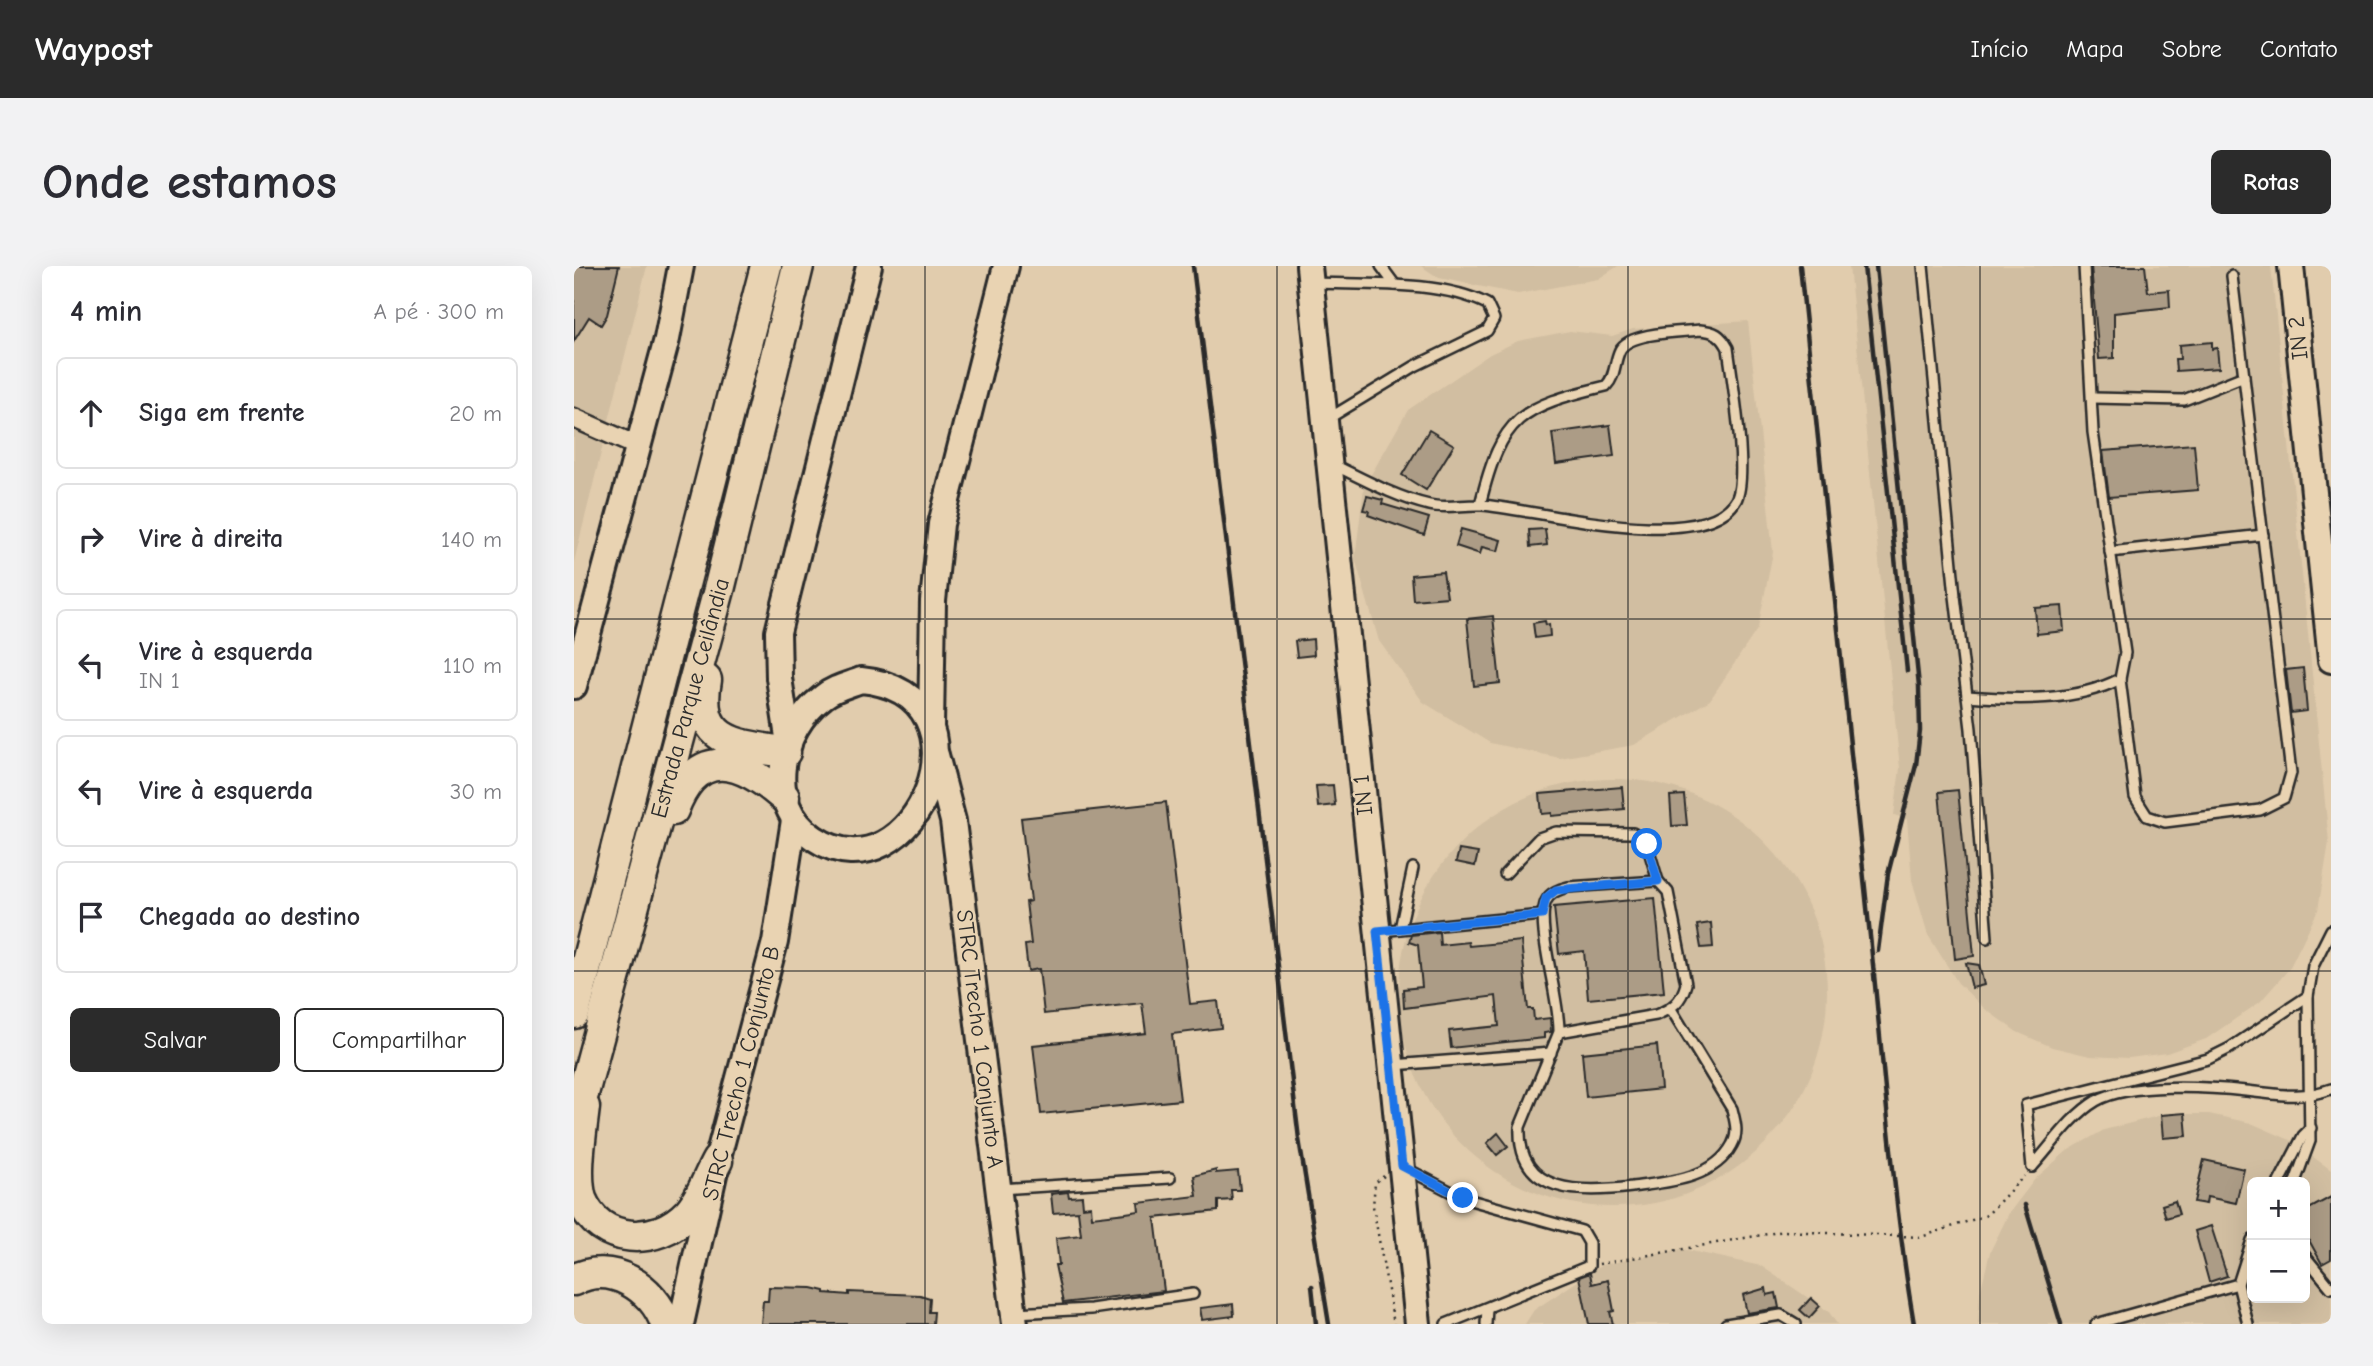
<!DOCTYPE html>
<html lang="pt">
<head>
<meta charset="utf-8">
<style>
  body { margin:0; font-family:"Comic Neue",sans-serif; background:#f2f2f3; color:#2b2b33 }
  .controls { position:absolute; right:21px; bottom:21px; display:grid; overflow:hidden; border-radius:10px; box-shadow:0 7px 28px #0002 }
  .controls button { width:63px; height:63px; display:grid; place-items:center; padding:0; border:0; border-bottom:2px solid #e1e1e2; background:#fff; color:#2b2b33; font:35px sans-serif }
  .stop { position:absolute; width:21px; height:21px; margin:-16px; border:5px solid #1a73e8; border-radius:50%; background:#fff }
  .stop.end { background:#1a73e8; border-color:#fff; box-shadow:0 2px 7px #0008 }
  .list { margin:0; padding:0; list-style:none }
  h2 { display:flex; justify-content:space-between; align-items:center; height:91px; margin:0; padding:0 28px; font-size:30px }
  h2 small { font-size:23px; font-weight:400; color:#7c7c81 }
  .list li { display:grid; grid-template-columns:46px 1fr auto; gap:21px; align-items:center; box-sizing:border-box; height:112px; margin:0 14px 14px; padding:0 14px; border:2px solid #e1e1e2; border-radius:10px }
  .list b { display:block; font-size:26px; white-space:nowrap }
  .list p { margin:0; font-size:23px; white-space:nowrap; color:#7c7c81 }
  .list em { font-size:23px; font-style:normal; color:#7c7c81 }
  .actions { display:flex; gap:14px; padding:21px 28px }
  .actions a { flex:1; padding:16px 0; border:2px solid #2b2b2b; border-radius:10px; text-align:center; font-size:24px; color:#2b2b2b }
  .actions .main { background:#2b2b2b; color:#fff }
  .icon { flex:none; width:38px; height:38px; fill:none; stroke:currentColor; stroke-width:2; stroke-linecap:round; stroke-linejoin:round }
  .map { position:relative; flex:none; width:1757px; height:1058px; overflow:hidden; border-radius:10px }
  header { display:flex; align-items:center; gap:42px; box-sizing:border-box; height:98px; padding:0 35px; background:#2b2b2b; color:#fff }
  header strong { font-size:33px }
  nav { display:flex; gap:38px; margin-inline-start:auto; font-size:24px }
  .intro { display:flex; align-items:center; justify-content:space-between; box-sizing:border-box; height:168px; padding:0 42px }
  h1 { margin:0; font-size:49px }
  .button { padding:18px 32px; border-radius:10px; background:#2b2b2b; color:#fff; font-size:24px; font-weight:700 }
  main { display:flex; gap:42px; padding:0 42px }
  aside { flex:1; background:#fff; border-radius:10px; box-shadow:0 7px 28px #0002 }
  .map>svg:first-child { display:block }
  .built { fill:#d1bea1; fill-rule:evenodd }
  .building { fill:#ac9c86; stroke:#2b2b2b; stroke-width:2 }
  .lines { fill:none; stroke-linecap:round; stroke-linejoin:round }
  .lane-casing { stroke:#2b2b2b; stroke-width:14 }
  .street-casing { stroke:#2b2b2b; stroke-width:23 }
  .secondary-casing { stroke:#2b2b2b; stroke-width:30 }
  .highway-casing { stroke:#2b2b2b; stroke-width:35 }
  .path { stroke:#2b2b2b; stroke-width:2.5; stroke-dasharray:2 5; stroke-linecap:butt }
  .lane { stroke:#e9d3b2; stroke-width:9 }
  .street { stroke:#e9d3b2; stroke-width:18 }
  .secondary { stroke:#e9d3b2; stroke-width:24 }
  .highway { stroke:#e9d3b2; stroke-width:30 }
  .rail { stroke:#2b2b2b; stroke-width:4.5 }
  .route { stroke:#1a73e8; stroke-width:9 }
  .grid { fill:none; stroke:#2b2b2b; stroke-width:2; stroke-opacity:0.55 }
  .labels { text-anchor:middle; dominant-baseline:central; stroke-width:5; stroke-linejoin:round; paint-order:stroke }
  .street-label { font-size:23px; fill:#2b2b2b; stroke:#e9d3b2 }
</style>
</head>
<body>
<header>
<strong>Waypost</strong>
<nav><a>Início</a><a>Mapa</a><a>Sobre</a><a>Contato</a></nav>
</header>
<div class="intro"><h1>Onde estamos</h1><a class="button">Rotas</a></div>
<main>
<aside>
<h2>4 min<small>A pé · 300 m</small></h2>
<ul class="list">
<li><svg class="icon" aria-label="ahead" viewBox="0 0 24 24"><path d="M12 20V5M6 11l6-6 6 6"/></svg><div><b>Siga em frente</b></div><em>20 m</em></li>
<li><svg class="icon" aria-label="right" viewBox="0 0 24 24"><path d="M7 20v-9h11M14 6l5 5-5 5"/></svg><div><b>Vire à direita</b></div><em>140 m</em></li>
<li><svg class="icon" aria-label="left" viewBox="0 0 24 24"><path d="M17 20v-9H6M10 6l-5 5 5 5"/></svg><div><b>Vire à esquerda</b><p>IN 1</p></div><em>110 m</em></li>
<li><svg class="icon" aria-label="left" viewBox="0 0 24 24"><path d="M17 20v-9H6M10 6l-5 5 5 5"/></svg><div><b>Vire à esquerda</b></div><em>30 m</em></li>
<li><svg class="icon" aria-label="arrive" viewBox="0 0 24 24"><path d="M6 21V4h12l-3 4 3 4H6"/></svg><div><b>Chegada ao destino</b></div></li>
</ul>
<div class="actions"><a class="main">Salvar</a><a>Compartilhar</a></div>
</aside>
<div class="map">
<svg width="1757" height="1058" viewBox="0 0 1757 1058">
  <rect width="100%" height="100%" fill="#e1ccad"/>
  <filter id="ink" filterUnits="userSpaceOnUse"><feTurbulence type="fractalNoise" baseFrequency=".0143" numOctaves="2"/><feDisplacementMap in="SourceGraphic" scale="14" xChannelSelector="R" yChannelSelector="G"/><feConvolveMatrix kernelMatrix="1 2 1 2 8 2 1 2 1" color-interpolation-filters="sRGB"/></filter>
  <g filter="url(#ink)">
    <g class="built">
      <path d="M0 0H73L0 296Z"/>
      <path d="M847 0H1044L1024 13 944 28 865 12Z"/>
      <path d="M1275 0H1697L1755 576 1744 644 1715 703 1686 736 1632 773 1593 787 1555 792 1516 790 1478 781 1443 766 1411 743 1384 717 1354 669 1338 614 1333 553 1320 549 1326 502Z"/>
      <path d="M1174 55 1199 286 1184 362 1136 434 1060 479 986 492 916 477 849 436 805 375 781 292 790 221 834 144 916 88 944 75 996 65 1038 70 1059 63Z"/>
      <circle cx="1039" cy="727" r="214"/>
      <path d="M1592 848H1635L1677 857 1716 874 1757 904V1058H1404L1406 1027 1416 986 1435 947 1461 913 1493 885 1530 864ZM1678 916H1731V1032H1678Z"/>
      <path d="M1108 983 1187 1000 1255 1046 1263 1058H951L960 1044 1028 999Z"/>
    </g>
    <g class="building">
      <path d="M0 0H45L33 49 27 59 15 51 0 75Z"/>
      <path d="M1517 0H1571L1574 26 1595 24 1596 41 1540 47V92L1525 93Z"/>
      <path d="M1638 76V83L1643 82 1645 102 1602 105 1601 93H1606L1605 79Z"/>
      <path d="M1036 159 1040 190 982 198 978 167Z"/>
      <path d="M855 164 880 179 852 224 828 209Z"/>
      <path d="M1620 178 1624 224 1535 231 1529 185Z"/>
      <path d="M793 230 809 234 808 238 855 252 850 269 794 249 795 245 789 244Z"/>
      <path d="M887 263 927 274 924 285 908 281 906 288 882 280Z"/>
      <path d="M971 263 973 279 956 281 955 264Z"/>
      <path d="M869 306 873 331 839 334 837 309Z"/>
      <path d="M1488 340 1490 365 1463 368 1461 342Z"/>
      <path d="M919 350 926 417 900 420 893 353Z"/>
      <path d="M971 355 972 359 975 358 976 370 961 372 959 357Z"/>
      <path d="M739 373 740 389 723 391 721 375Z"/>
      <path d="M1729 402 1733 445 1717 447 1712 404Z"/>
      <path d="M759 519 761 539 744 541 742 520Z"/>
      <path d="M1048 521 1050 543 978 550V547L968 548 966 528Z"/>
      <path d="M1384 524 1400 690 1381 693 1365 526Z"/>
      <path d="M1110 529 1113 559 1098 560 1096 530Z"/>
      <path d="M592 536 616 738 644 735 647 762 598 768 606 834 467 848 459 779 572 767 568 737 470 748 465 703 454 705 451 679 457 678 452 636 457 635 447 552Z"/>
      <path d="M885 584 904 587 901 600 882 596Z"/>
      <path d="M1081 632 1090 726 1014 733 1010 685 985 688 980 641Z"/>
      <path d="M1137 657 1139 681 1127 682 1123 659Z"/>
      <path d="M865 666 866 679 894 676 895 680 947 675 954 743H959L960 754 976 752 977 766 970 767V772L877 782 875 765 925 760 922 730 830 742 829 723 848 721 844 679 835 676 837 669Z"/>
      <path d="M1392 697 1405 699 1410 719 1398 722Z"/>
      <path d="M1083 779 1087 823 1012 831 1008 787Z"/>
      <path d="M1611 847 1613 870 1589 872 1587 849Z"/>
      <path d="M924 867 934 880 923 889 913 877Z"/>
      <path d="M1630 894 1670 903 1662 937 1633 931 1632 938 1620 936Z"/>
      <path d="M642 904V907L664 905 666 924H657L658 934 644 935V945L581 952 590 1025 489 1037 481 999H485L482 972 507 969 504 945 479 947 477 928 494 926 495 931 508 930 509 941 517 940 518 951 552 947 565 945 564 937 623 930 620 910Z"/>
      <path d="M1757 931V993L1748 998 1731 967V945Z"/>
      <path d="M1601 935 1605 948 1592 952 1588 939Z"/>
      <path d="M1637 960 1653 1010 1635 1016 1621 965Z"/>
      <path d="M1016 1007 1018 1018 1034 1014 1040 1045 1036 1046 1039 1058H1015L1005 1011Z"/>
      <path d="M195 1021 238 1022 251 1025V1027L275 1029V1026L346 1029 356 1032 355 1046H360L359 1058H187L189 1035H194Z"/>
      <path d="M1192 1022 1193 1029 1202 1027 1205 1042 1173 1047 1169 1029Z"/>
      <path d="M1237 1032 1246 1040 1235 1052 1226 1044Z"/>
      <path d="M659 1038 660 1050 628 1054 626 1042Z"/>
    </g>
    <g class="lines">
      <defs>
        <g id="lane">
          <path d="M807 0 821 19"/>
          <path d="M1349 0 1381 330 1397 463 1413 672"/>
          <path d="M739 17C792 19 865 14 913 38L920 53 913 65 841 100 752 154"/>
          <path d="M1519 132 1610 134 1670 110"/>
          <path d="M758 198C789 213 821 231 855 239 873 243 890 238 908 239 960 243 1130 290 1162 234 1175 211 1158 113 1154 82 1147 69 1141 65 1126 64 1108 66 1055 66 1046 84 1040 96 1042 110 1032 120 946 141 928 149 906 239"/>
          <path d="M1536 286 1689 269"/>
          <path d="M1546 413 1561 531 1573 550 1591 556 1686 544 1710 532 1717 507 1658 10"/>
          <path d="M1393 430C1442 434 1502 436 1546 413L1551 387 1519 166 1510 0"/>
          <path d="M931 608 965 572 982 566 1059 567 1073 578 1084 615"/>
          <path d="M826 663 839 602"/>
          <path d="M806 665 968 649"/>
          <path d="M985 766 1082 749C1099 742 1107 736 1112 718L1094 626 1084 615 994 621C986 623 976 626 972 635 961 659 986 733 985 766L946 861C943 930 1009 927 1058 921 1092 916 1139 914 1158 879 1165 867 1161 855 1158 843L1097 743"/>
          <path d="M819 799 977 787"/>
          <path d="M1458 901 1452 839 1634 793 1656 782 1734 730"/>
          <path d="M1458 901C1478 879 1497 850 1522 835 1555 816 1635 821 1672 825 1703 828 1727 834 1757 823"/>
          <path d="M833 903 889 932 1008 965 1015 977V1000L872 1058"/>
          <path d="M1705 916 1729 870 1737 862"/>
          <path d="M1721 916 1736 875 1734 730 1739 700 1757 664"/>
          <path d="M426 923 596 912"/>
          <path d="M1731 990 1757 1022"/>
          <path d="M441 1047 517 1043 619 1028"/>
          <path d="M912 1058 913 1043"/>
          <path d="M1152 1058 1207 1049 1222 1058"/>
          <path d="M1522 1058 1664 1018"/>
          <path d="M1674 1058 1664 1018 1678 974"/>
        </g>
        <path id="street" d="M0 152 63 180"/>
        <g id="secondary">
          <path d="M735 0 844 1058"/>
          <path d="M1717 0 1757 394"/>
          <path d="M287 414C429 427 340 639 240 572 189 538 205 464 249 431 260 422 274 419 287 414Z"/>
          <path d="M0 420 93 73 107 0"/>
          <path d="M357 461 359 335 367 258 432 0"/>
          <path d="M215 478 205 412 204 366 295 0"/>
          <path d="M362 489 379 555 441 1058"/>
          <path d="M107 1058 143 895 201 676 220 554"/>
        </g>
        <g id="highway">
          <path d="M132 414C121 476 161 479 211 486"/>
          <path d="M99 544C124 478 167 494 210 531"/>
          <path d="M0 747 192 0"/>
          <path d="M10 841C7 868 0 908 7 933 26 979 83 980 114 947 127 934 134 911 143 895"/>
          <path d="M0 861 146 320 224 0"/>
          <path d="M0 1014C36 994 80 1021 92 1058"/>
        </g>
      </defs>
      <use href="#lane" class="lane-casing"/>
      <use href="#street" class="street-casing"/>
      <use href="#secondary" class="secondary-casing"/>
      <use href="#highway" class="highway-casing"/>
      <g class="path">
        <path d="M810 910 801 917 799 940 820 1058"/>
        <path d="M1025 998 1210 965 1347 971 1413 949 1450 910"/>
      </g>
      <use href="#lane" class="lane"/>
      <use href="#street" class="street"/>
      <use href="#secondary" class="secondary"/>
      <use href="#highway" class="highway"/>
      <g class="rail">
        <path d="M619 0 725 873 755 1058"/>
        <path d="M1226 0C1249 223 1273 447 1296 670 1310 800 1318 929 1340 1058"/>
        <path d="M1290 0 1333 405"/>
        <path d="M1302 0 1345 420 1346 465 1342 499 1314 608 1304 685"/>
        <path d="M1451 939 1487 1058"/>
        <path d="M738 1020 742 1058"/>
      </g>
    </g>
  </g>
  <g class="lines" filter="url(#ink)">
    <path class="route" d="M889 932 828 900 803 665 968 649 972 632 982 624 1084 615 1073 578"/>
  </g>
  <path class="grid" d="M351 0V1058M703 0V1058M1054 0V1058M1406 0V1058M0 353H1757M0 705H1757"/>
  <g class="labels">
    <g class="street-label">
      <text transform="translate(1724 72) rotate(-96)">IN 2</text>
      <text transform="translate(116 432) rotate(-75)">Estrada Parque Ceilândia</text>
      <text transform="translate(789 529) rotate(-96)">IN 1</text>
      <text transform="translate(406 773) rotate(83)">STRC Trecho 1 Conjunto A</text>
      <text transform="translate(167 807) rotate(-76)">STRC Trecho 1 Conjunto B</text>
    </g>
  </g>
</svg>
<div class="controls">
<button>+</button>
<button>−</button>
</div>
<div class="stop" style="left:1073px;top:578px"></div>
<div class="stop end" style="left:889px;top:932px"></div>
</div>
</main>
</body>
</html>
